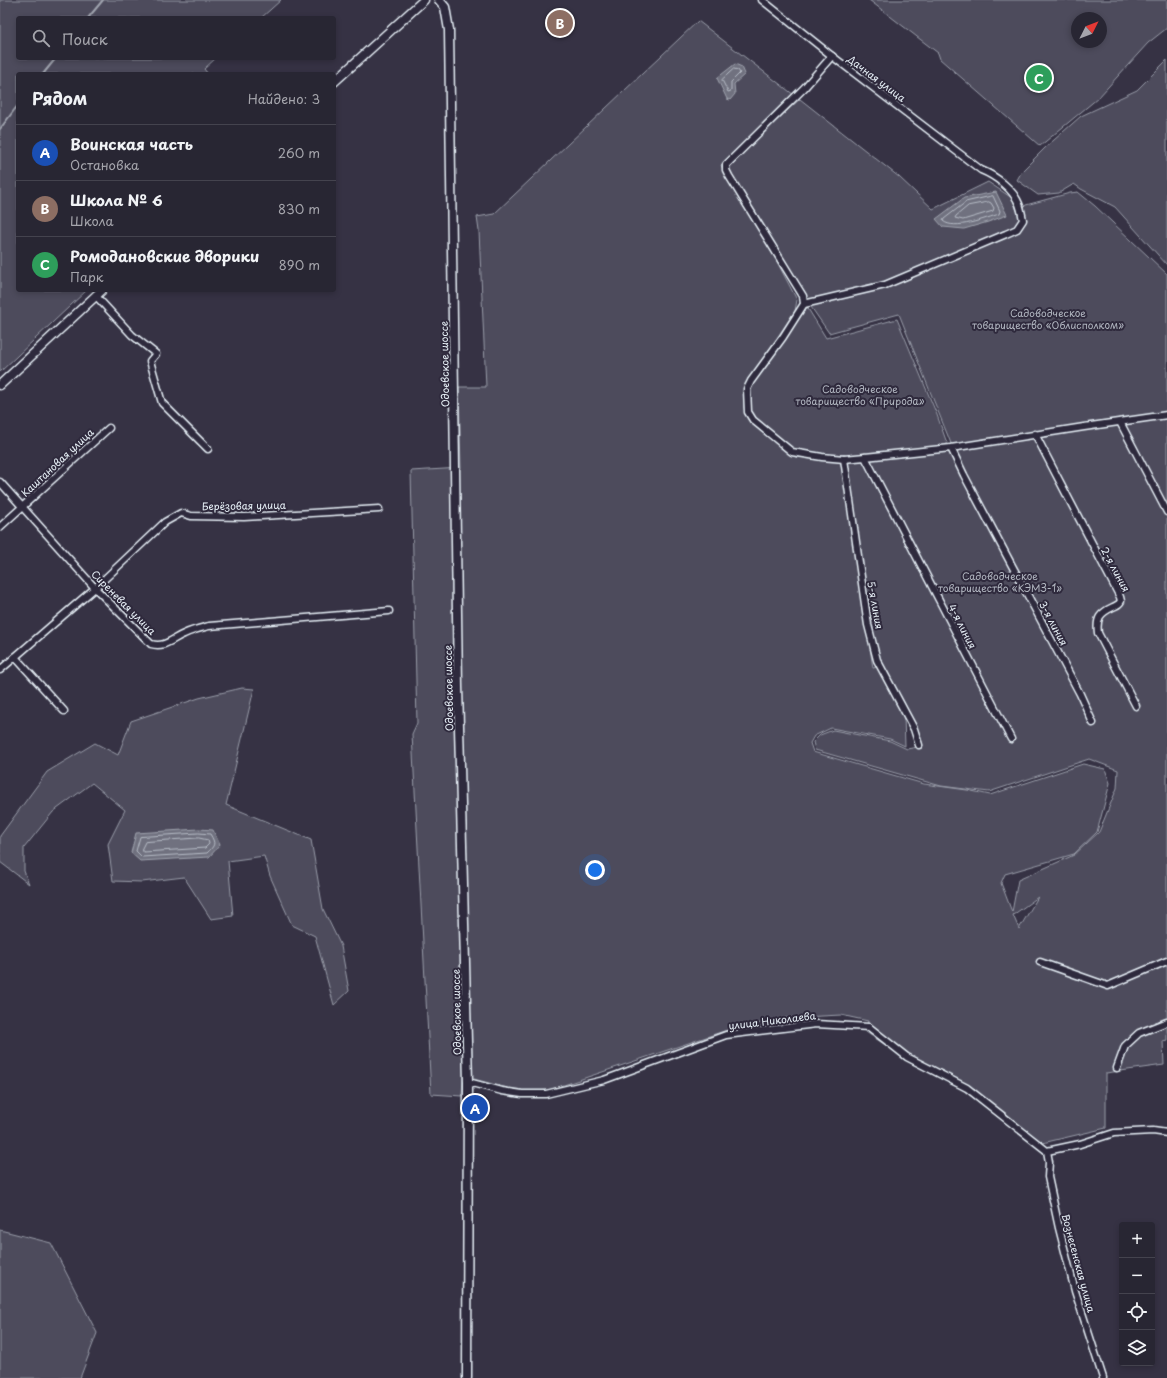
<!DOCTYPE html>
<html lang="ru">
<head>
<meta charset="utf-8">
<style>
  body { margin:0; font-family:"Playpen Sans",sans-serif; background:#34323f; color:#f1f3f6 }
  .controls { position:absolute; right:12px; bottom:12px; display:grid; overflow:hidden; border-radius:4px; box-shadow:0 2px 6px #0003 }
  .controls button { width:36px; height:36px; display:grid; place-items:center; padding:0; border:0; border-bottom:1px solid #44434e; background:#282633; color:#f1f3f6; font:20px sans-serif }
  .compass { position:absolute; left:1071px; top:12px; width:36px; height:36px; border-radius:50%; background:#282633; box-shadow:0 2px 6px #0003; rotate:48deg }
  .you { position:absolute; left:595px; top:870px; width:14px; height:14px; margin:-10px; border:3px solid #fff; border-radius:50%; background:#1a73e8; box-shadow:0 0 0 6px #1a73e833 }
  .badge { display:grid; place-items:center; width:26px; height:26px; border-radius:50%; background:#95b2f1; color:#fff; font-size:13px; font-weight:700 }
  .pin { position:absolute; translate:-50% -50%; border:2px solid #fff; box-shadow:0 1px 4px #0006 }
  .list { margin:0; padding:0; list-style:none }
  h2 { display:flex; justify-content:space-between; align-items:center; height:52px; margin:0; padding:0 16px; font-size:17px }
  h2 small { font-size:13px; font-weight:400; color:#a5a5ac }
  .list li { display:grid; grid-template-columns:26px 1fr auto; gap:12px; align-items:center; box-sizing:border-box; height:56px; padding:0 16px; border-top:1px solid #44434e }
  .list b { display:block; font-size:15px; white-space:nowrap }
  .list p { margin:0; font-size:13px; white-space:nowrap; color:#a5a5ac }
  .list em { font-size:13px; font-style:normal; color:#a5a5ac }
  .icon { flex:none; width:22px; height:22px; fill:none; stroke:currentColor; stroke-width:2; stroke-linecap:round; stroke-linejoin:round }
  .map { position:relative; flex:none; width:1167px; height:1378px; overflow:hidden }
  .search { position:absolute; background:#282633; box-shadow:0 2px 6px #0003; left:16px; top:16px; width:320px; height:44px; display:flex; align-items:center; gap:10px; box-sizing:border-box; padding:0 14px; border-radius:4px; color:#a5a5ac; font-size:15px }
  .panel { position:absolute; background:#282633; box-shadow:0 2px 6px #0003; left:16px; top:72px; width:320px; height:220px; border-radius:4px }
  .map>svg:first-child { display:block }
  .green { fill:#4d4b5c; stroke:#9a9eaa; fill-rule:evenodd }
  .water { fill:#70717f; stroke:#a0a4af }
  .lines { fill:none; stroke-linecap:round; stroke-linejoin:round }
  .shore { stroke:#b8bec8; stroke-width:1 }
  .stream { stroke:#a0a4af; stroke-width:2 }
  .street-casing { stroke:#e8f1f8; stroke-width:9 }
  .secondary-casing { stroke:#e8f1f8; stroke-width:11 }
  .street { stroke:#2f2a3d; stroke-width:6 }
  .secondary { stroke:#2f2a3d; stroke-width:8 }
  .labels { text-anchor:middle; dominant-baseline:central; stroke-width:4; stroke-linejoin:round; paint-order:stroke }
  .street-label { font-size:10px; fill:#e8f1f8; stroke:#2f2a3d }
  .park-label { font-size:10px; fill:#b2b7c1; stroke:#2f2a3d }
</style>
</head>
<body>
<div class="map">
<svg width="1167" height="1378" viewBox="0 0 1167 1378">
  <rect width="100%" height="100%" fill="#363244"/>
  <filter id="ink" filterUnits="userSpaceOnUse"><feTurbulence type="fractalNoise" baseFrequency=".025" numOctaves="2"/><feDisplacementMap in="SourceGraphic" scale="8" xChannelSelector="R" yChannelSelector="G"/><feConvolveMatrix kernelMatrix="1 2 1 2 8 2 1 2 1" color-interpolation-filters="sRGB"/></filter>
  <g filter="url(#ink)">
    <g class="green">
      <path d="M0 0H281L261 18H18V58H216L204 69 208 74H18V290H87L0 372Z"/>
      <path d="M869 0H1167V28L1148 43 1098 98 1040 146 940 59 938 53ZM1077 18H1101V42H1077Z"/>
      <path d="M698 21 794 95 721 165 726 178 774 256 797 300 795 311 757 368 744 391V408L753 424 795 457 841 460 873 668 878 667 904 716 905 746 890 739 831 728 814 736 810 743 813 752 924 784 967 790 990 795 1083 764 1105 769 1110 783 1097 832 1074 854 1005 874 1001 883 1012 912 1018 880 1074 855 1099 832 1117 788 1118 770 1089 759 989 792 941 786 815 750 813 742 820 735 833 730 890 741 907 749 923 746 919 732 879 658 870 628 846 461 1167 417V1040L1163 1041 1164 1065 1106 1073V1128L1034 1145 958 1086 912 1063 866 1032 868 1021 841 1015 784 1018 724 1031 549 1090 522 1092 463 1076 462 1096 431 1094 412 734 417 723 411 471 461 468 459 387H486L479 231 477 217 494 214ZM1038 897 1019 929 1013 915Z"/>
      <path d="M1167 60V265L1115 207 1081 189 1074 184 1059 193 1038 195 1017 180 1022 171 1045 148 1081 116 1137 90Z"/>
      <path d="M800 99 899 177 933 209 988 182 1012 198 1017 211 1026 205 1070 193 1078 192 1095 206 1167 274V413L952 446 899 314 829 333 809 304 728 169 729 166 732 161Z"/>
      <path d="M807 307 826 338 897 319 937 415 948 446 860 456 820 454 805 452 790 447 753 417C747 408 748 396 750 385Z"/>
      <path d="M242 688 254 689 226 805 311 840 323 909 341 946 349 991 334 1005 315 936 292 925 270 876 264 856 228 861 233 916 211 919 184 877 142 882 113 881 108 844 125 810 92 783 53 812 24 848V871L29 884 0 862V836L47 772 95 743 118 755 131 721 199 698Z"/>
      <path d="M0 1230 51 1243 97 1333 80 1378H0Z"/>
    </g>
    <g class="water">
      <path d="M735 64 742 67 745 74 734 84 735 94 730 100 727 99 717 78Z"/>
      <path d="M996 192 1007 215 988 222 964 229 943 227 936 219 964 198Z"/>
      <path d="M199 829 213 830 220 845 209 857 140 861 131 853 136 833Z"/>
    </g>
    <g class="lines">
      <g class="shore">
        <path d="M734 69 738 70 740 73 731 82V91L728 92 722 80Z"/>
        <path d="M993 196 1000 211 999 214C987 218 954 231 943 221L944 219 966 202Z"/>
        <path d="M989 202 991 203 994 208 993 211 963 220 955 218 956 216 968 206Z"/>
        <path d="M199 833 210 834C216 844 215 845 207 853L142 857 136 851 140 837Z"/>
        <path d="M199 838 208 840 209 844 205 848 144 852 141 850 145 842Z"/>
      </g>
      <g class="stream">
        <path d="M88 18 103 0"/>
        <path d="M43 74 56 58"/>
        <path d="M0 129 18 105"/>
      </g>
      <defs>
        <g id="street">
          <path d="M762 0 832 56 981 170C996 176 1013 189 1019 204 1021 209 1022 215 1023 220L1017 229 1006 234 885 285 804 304"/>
          <path d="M832 56 804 88 726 165V170L729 176 803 296 804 304 783 337 751 381 747 389 748 412 753 420 792 452 822 457 844 459 865 457 951 448 1084 427 1167 415"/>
          <path d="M96 296 132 335 156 354 150 361 162 403 208 449"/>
          <path d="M1120 422 1167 512"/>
          <path d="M1035 434 1120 597 1121 601C1119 605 1117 605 1113 607 1100 613 1096 618 1098 633L1136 706"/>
          <path d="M951 448 964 475 1080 694 1093 723"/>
          <path d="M865 457 1011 739"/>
          <path d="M844 459 868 625 877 660 914 729 919 745"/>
          <path d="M0 482 95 588 151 644C165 648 172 639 184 634 192 630 201 628 209 626L389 611"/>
          <path d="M0 527 109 428"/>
          <path d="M15 657 64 711"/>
          <path d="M0 670 95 588 165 522 181 513 191 516 244 517 379 509"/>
          <path d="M1040 962 1108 986 1167 961"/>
          <path d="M1117 1068 1125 1046 1139 1033 1167 1022"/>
          <path d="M468 1082 502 1091 522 1094H546L604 1080 726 1035 816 1024 869 1027 907 1057 967 1088 1047 1151 1080 1144 1114 1133 1153 1131 1167 1133"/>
          <path d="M1047 1151 1049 1162 1048 1177 1059 1228 1075 1291 1103 1378"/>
        </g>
        <g id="secondary">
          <path d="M439 0 445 7 449 30 458 687 468 1082 467 1378"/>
          <path d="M334 82 424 0"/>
          <path d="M0 385 102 290"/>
        </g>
      </defs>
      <use href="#street" class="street-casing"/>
      <use href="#secondary" class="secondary-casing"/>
      <use href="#street" class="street"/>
      <use href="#secondary" class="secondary"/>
    </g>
  </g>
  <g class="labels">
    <g class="street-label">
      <text transform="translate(877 78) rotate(37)">Дачная улица</text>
      <text transform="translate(444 364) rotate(-91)">Одоевское шоссе</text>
      <text transform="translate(57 462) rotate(-43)">Каштановая улица</text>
      <text transform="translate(244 505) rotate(-1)">Берёзовая улица</text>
      <text transform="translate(1116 569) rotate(62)">2-я линия</text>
      <text transform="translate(124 602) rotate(45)">Сиреневая улица</text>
      <text transform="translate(876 605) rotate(80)">5-я линия</text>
      <text transform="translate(1054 623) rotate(62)">3-я линия</text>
      <text transform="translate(963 626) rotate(63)">4-я линия</text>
      <text transform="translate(448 688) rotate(-91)">Одоевское шоссе</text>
      <text transform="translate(456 1012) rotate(-91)">Одоевское шоссе</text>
      <text transform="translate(772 1020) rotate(-7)">улица Николаева</text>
      <text transform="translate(1079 1263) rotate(75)">Вознесенская улица</text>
    </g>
    <g class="park-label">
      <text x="1048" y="312">Садоводческое<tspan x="1048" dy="12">товарищество «Облисполком»</tspan></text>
      <text x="860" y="388">Садоводческое<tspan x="860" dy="12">товарищество «Природа»</tspan></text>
      <text x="1000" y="575">Садоводческое<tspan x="1000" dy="12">товарищество «КЭМЗ-1»</tspan></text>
    </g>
  </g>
</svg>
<div class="controls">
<button>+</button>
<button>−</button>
<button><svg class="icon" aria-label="locate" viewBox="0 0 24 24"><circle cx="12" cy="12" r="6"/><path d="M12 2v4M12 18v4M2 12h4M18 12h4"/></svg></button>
<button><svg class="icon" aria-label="layers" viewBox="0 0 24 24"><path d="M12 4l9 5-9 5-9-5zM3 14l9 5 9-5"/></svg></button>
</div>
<svg class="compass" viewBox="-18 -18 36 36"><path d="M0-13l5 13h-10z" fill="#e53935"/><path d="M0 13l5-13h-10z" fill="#a5a5ac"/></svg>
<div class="you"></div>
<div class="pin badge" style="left:475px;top:1108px;background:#1a4fb4">A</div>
<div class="pin badge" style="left:560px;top:23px;background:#8d6e63">B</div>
<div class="pin badge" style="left:1039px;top:78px;background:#2e9e5b">C</div>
<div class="search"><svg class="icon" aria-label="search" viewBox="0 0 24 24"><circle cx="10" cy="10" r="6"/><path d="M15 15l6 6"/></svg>Поиск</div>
<section class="panel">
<h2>Рядом<small>Найдено: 3</small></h2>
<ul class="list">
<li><span class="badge" style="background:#1a4fb4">A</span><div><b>Воинская часть</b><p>Остановка</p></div><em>260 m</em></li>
<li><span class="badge" style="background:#8d6e63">B</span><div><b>Школа № 6</b><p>Школа</p></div><em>830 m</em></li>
<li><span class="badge" style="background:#2e9e5b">C</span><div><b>Ромодановские дворики</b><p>Парк</p></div><em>890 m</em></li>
</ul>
</section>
</div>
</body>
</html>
